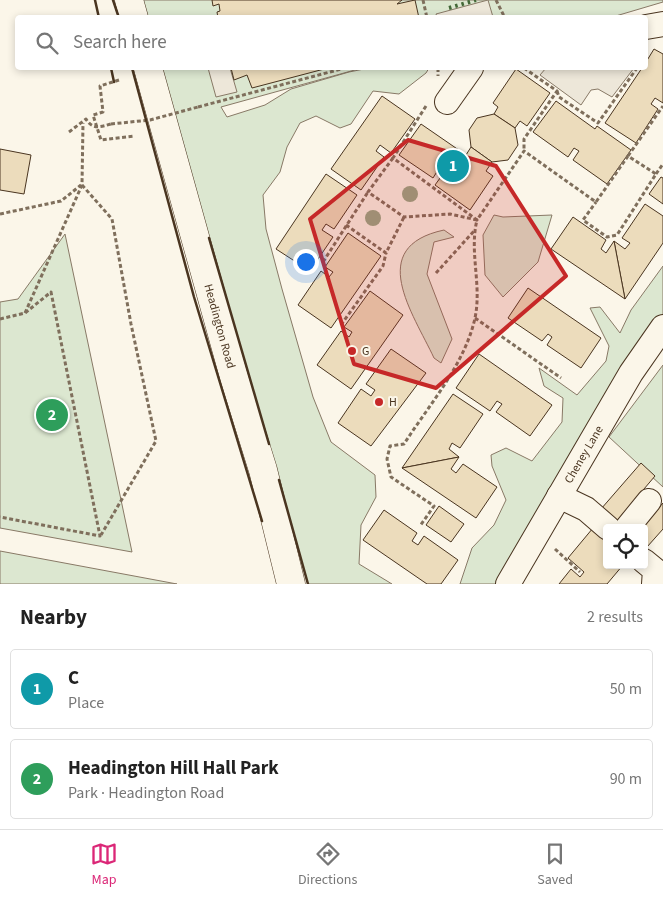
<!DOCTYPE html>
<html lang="en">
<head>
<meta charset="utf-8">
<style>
  body { margin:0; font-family:"Source Sans 3",sans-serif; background:#f2f2f2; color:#222 }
  .controls { position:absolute; right:15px; bottom:15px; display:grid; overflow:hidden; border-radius:5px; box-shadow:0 2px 8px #0003 }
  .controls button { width:45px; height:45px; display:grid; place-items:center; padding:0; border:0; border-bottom:1px solid #e0e0e0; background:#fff; color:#222; font:25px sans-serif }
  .you { position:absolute; left:305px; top:261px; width:18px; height:18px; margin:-12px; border:4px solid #fff; border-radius:50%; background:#1a73e8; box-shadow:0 0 0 8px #1a73e833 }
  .badge { display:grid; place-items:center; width:32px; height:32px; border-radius:50%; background:#db2777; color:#fff; font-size:16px; font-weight:700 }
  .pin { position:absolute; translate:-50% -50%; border:2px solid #fff; box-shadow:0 1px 5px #0006 }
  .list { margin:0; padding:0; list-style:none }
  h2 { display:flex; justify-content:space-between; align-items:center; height:65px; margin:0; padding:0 20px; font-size:21px }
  h2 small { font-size:16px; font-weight:400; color:#767676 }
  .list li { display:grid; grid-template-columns:32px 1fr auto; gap:15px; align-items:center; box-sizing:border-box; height:80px; margin:0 10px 10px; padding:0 10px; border:1px solid #e0e0e0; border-radius:5px }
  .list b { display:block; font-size:19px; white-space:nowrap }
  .list p { margin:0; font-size:16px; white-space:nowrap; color:#767676 }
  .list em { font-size:16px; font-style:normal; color:#767676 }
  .icon { flex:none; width:28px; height:28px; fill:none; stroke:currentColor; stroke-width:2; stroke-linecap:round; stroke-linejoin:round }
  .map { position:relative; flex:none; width:663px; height:584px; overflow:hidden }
  .search { position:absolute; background:#fff; box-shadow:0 2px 8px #0003; left:15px; right:15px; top:15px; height:55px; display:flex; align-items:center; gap:12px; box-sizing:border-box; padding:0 18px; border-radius:5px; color:#767676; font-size:19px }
  .sheet { height:245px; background:#fff }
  nav { display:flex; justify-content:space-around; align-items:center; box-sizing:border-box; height:70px; border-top:1px solid #e0e0e0; background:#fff; font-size:14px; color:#767676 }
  nav a { display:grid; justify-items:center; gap:2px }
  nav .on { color:#db2777 }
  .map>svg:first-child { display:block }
  .green { fill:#dce7d0; stroke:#887966 }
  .parking { fill:#ede7d9; stroke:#887966 }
  .building { fill:#ecdcbc; stroke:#4a3520 }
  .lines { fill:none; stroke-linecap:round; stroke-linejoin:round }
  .minor-casing { stroke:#4a3520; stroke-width:26 }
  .major-casing { stroke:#4a3520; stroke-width:29 }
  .path { stroke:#7f6f5c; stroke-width:3; stroke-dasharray:4 2.5; stroke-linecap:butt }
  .minor { stroke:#fbf6e9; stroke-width:24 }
  .major { stroke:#fbf6e9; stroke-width:28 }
  .path-bridge { stroke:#7f6f5c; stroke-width:3; stroke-dasharray:4 2.5; stroke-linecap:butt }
  .hedge { stroke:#436837; stroke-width:4; stroke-dasharray:2.5 4; stroke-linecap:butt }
  .wall { stroke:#4a3520; stroke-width:2.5 }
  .tree { fill:#96a887 }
  .marked { fill:#c62828; fill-opacity:0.2; stroke:#c62828; stroke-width:4; stroke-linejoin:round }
  .poi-dot { fill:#c62828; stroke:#fbf6e9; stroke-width:2 }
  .labels { text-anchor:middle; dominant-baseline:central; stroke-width:4; stroke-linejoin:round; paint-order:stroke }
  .street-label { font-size:12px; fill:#4a3520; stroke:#fbf6e9 }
  .poi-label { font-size:12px; fill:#4a3520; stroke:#fbf6e9; text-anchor:start }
</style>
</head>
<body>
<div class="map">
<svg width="663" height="584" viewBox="0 0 663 584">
  <rect width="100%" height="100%" fill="#fbf6e9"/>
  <g class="green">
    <path d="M141 0H663V2L609 18H146Z"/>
    <path d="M160 68H362L221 107 227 117 265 105 291 89 349 72 369 68H429L426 73 399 94 373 91 351 124 340 128 316 116 300 123 287 147 280 172 263 195 266 229 282 289 313 397 331 442 375 475 376 497 361 525 359 564 392 584H308Z"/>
    <path d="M494 215 503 217 552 215 538 262 503 297 485 275 483 235Z"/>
    <path d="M444 230 454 237 434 242 427 274 452 339 441 363 434 358C413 313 365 247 444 230Z"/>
    <path d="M65 234 132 552 0 528V302L18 299Z"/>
    <path d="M663 266V319L497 584H460L472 548 494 525 506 500 492 466 491 455 506 448 532 461 562 422 563 398 544 386 539 368 577 395 606 361 609 346 590 308 600 307 620 333 631 310Z"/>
    <path d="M663 365V487L609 437Z"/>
    <path d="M0 551 177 584H0Z"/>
  </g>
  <g class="parking">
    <path d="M488 0 493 17H437L436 14Z"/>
    <path d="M208 68H230L237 92 216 97Z"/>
    <path d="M546 68H634L612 97 598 89 591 90 581 105 540 75Z"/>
  </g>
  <g class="building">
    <path d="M212 0H402L397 4 415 0 419 18H218L217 12 220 11 219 4 213 6Z"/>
    <path d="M654 49 663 54V103L655 98 651 104 658 109 636 143 605 123 642 68H646V62Z"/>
    <path d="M231 68H328L252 88 247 75 234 80Z"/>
    <path d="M516 69 550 93 527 126 520 121 515 128 494 114 498 107 493 103Z"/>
    <path d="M382 96 415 119 391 153 380 145 376 151 384 157 361 190 331 169Z"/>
    <path d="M556 101 595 129 597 126 631 150 607 184 573 160 579 151 574 148 568 157 533 132Z"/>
    <path d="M494 114 515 128 518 145 508 160 492 162 471 147 469 130 477 118Z"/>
    <path d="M421 124 466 155 471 147 492 162 486 171 493 176 470 210 435 185 443 174 438 170 433 178 399 155Z"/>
    <path d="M0 149 31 155 24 194 0 190Z"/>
    <path d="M326 174 357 195 334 229 326 224 322 230 333 237 310 271 276 249Z"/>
    <path d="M661 177 663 178V204L649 194Z"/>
    <path d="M645 204 663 216V243L625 299 614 241 625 249 630 243 622 238Z"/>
    <path d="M573 217 606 240 601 249 606 253 614 241 625 299 551 249Z"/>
    <path d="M348 233 381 256 331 328 298 305 321 271 329 277 333 272 325 267Z"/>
    <path d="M528 288 601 338 581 368 547 345 552 337 548 334 542 341 508 318Z"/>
    <path d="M370 291 403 315 351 389 317 365 341 331 349 337 352 332 344 327Z"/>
    <path d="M391 349 426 373 371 446 338 423 361 389 371 396 375 390 366 384Z"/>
    <path d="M479 354 552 405 530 436 496 412 502 404 497 401 490 411 456 388Z"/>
    <path d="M453 394 483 414 460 448 452 443 449 449 459 457 402 468Z"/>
    <path d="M459 457 451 469 456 473 463 464 497 487 476 518 402 468Z"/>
    <path d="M641 463 655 476 616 522 601 509Z"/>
    <path d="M663 503V529L647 547 644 545V528H640Z"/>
    <path d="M439 506 464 524 451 542 426 525Z"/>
    <path d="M384 510 417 533 412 541 418 545 424 536 458 560 441 584H427L363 540Z"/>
    <path d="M593 528 607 540V565H623L607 584H559L571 569 580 577 584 572 568 558Z"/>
  </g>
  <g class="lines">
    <defs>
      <g id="minor">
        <path d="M646 27 663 24"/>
        <path d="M447 102 471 68"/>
        <path d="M559 496 586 509 608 528"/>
        <path d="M627 528 649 501"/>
        <path d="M644 561 655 570 654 584"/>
        <path id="s1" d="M508 584 631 373 663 327"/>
      </g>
      <g id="major">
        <path d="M129 0 134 18"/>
        <path id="s2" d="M148 68 234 377 263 470 291 584"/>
      </g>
    </defs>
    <use href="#minor" class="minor-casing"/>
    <use href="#major" class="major-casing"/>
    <g class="path">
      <path d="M423 0 427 18"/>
      <path d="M496 0 505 18"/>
      <path d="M438 68V76"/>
      <path d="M524 68 557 91 524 139V151"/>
      <path d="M119 80 100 86 103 112 93 115 101 140 135 136"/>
      <path d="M557 91 559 97 598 123 637 68"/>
      <path d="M426 106 393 158 477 220 524 151 596 202 628 156 656 174 617 235 607 237 583 220 596 202"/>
      <path d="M198 107 345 68"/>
      <path d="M69 132 86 119C93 130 100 127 111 124"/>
      <path d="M628 156 663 106"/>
      <path d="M393 158 368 192 404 217 450 214 477 220C469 252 482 285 475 318 465 364 429 405 404 444L390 446 387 459 391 477 434 506 420 526"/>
      <path d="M656 174 663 164"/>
      <path d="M82 185 112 219 131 324 156 441 101 535"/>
      <path d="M0 214 61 201 81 185"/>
      <path d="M346 225 386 253 404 217"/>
      <path d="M323 262 368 192"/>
      <path d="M436 273 474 231"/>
      <path d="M25 313 82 185 83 123"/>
      <path d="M475 318 561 378"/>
      <path d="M0 319 25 313 51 292 100 536 0 517"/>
      <path d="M341 325 383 266 386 253"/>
      <path d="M555 549 580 572"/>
    </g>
    <use href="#minor" class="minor"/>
    <use href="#major" class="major"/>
    <path class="path-bridge" d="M111 124 150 120 198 107"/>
    <path class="hedge" d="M449 8 476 0"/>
    <g class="wall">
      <path d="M95 0 99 18"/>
      <path d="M113 0 119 18"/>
      <path d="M111 68 114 82"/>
      <path d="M132 68 194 297 262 521"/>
      <path d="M209 238 269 444"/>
      <path d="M279 480 308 584"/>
    </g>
  </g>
  <g class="tree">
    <circle cx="410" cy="194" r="8"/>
    <circle cx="373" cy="218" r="8"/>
  </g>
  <path class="marked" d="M408 140 496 166 566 276 436 388 354 364 310 219Z"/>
  <g class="poi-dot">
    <circle cx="352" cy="351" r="5"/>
    <circle cx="379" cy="402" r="5"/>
  </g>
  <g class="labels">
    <g class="street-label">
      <text stroke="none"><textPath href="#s2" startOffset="268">Headington Road</textPath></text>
      <text stroke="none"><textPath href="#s1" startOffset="150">Cheney Lane</textPath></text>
    </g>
    <g class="poi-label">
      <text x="362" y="351">G</text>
      <text x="389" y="402">H</text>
    </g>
  </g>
</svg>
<div class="controls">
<button><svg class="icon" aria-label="locate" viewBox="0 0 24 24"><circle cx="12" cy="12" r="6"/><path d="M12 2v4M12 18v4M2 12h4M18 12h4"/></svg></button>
</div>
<div class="you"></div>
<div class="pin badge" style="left:453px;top:166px;background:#0f9aa8">1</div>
<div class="pin badge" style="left:52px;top:415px;background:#2e9e5b">2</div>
<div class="search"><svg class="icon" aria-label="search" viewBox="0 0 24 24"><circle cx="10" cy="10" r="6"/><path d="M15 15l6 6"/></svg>Search here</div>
</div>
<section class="sheet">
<h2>Nearby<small>2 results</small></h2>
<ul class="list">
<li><span class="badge" style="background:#0f9aa8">1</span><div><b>C</b><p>Place</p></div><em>50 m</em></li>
<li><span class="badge" style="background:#2e9e5b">2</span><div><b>Headington Hill Hall Park</b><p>Park · Headington Road</p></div><em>90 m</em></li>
</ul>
</section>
<nav>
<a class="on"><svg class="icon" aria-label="map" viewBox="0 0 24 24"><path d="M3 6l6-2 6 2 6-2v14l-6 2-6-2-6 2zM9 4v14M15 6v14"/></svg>Map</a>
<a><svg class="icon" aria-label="directions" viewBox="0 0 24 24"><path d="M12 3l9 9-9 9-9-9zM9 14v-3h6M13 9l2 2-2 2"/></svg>Directions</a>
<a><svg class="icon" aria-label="saved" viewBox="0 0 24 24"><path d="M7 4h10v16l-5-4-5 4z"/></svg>Saved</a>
</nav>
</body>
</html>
